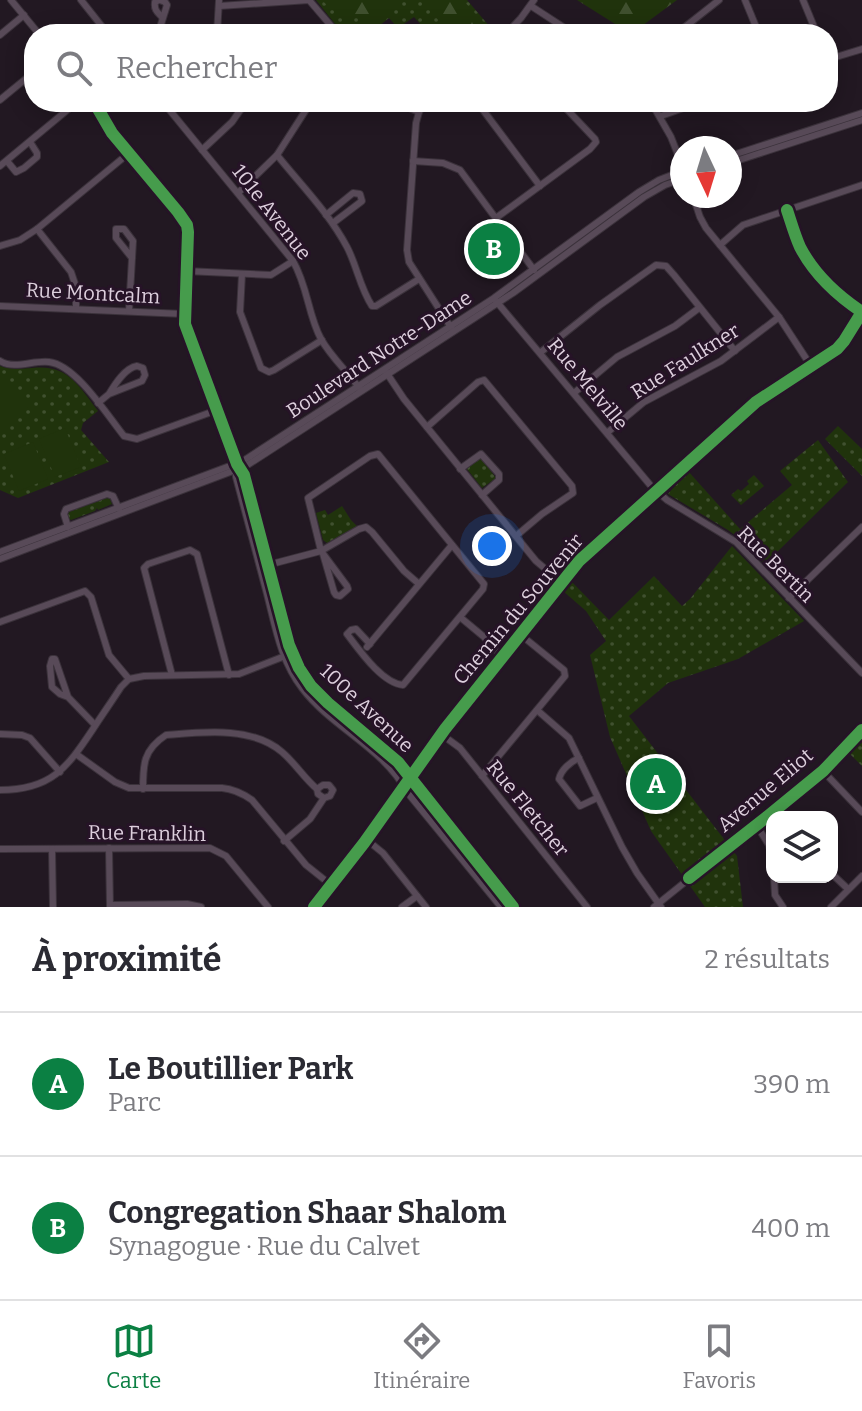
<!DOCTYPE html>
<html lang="fr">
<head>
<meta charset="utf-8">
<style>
  body { margin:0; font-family:Bitter,serif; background:#f7f7f7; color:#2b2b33 }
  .controls { position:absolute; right:24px; bottom:24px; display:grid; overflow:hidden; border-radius:16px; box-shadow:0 4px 20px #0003 }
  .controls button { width:72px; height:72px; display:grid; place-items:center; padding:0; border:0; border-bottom:2px solid #e1e1e2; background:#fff; color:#2b2b33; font:40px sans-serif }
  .compass { position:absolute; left:670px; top:136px; width:72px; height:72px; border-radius:50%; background:#fff; box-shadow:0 4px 20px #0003; rotate:176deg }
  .you { position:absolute; left:492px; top:546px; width:28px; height:28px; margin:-20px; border:6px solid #fff; border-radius:50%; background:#1a73e8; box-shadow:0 0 0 12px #1a73e833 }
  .badge { display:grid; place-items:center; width:52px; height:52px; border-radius:50%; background:#0b8043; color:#fff; font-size:26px; font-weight:700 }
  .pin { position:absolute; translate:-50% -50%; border:4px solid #fff; box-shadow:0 2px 8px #0006 }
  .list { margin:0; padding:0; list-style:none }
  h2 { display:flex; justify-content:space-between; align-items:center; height:104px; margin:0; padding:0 32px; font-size:34px }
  h2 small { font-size:26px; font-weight:400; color:#7c7c81 }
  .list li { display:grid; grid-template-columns:52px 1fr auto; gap:24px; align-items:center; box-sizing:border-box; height:144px; padding:0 32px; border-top:2px solid #e1e1e2 }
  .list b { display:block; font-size:30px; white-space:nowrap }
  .list p { margin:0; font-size:26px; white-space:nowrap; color:#7c7c81 }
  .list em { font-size:26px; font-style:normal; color:#7c7c81 }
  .icon { flex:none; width:44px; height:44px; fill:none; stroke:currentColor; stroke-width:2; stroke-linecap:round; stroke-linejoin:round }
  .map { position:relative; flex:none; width:862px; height:907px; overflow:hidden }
  .search { position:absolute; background:#fff; box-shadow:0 4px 20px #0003; left:24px; right:24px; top:24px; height:88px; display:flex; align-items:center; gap:20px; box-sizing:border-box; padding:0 28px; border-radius:32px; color:#7c7c81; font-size:30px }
  .sheet { height:392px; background:#fff }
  nav { display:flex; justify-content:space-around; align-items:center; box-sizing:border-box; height:112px; border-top:2px solid #e1e1e2; background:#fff; font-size:22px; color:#7c7c81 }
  nav a { display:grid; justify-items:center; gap:4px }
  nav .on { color:#0b8043 }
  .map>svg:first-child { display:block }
  .grass { fill:url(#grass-dots) }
  .forest { fill:url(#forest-firs) }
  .pitch { fill:#20330c }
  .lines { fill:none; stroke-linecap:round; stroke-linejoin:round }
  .minor-casing { stroke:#3b323b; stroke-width:8 }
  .minor { stroke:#584a58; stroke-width:6 }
  .cycleway-casing { stroke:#261327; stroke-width:17 }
  .cycleway { stroke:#469c4c; stroke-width:12 }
  .labels { text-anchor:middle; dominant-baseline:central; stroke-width:6; stroke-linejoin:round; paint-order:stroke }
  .street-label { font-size:20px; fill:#ddcfdd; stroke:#261327 }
</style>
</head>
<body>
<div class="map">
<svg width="862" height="907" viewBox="0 0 862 907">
  <defs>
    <pattern id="grass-dots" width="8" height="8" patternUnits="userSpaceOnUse" patternTransform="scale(2)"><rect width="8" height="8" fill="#20330c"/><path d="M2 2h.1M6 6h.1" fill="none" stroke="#40502f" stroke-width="1.8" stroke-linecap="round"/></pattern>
    <pattern id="forest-firs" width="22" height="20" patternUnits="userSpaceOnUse" patternTransform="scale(2)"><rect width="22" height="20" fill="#20330c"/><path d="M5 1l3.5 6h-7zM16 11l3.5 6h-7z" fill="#40502f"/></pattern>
  </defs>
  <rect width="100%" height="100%" fill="#221822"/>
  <g class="grass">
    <path d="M316 0H467L496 34H429L414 17 398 28 389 18 369 34H343Z"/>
    <path d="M0 366C11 370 21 369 32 368 68 364 78 385 98 411L83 423 81 430 109 462 18 498 0 490Z"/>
    <path d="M838 426 862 449V476L825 439Z"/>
    <path d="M818 440 848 482 765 564 740 539 728 530 668 494 688 471 740 529 792 485 780 471Z"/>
    <path d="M479 458H481L496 478 482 488 467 469Z"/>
    <path d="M754 475 764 486 741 505 731 495 738 489 741 491 749 484 747 481Z"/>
    <path d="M107 498 110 499 112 504 98 510 97 508 95 511 71 520 68 518V514L69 512Z"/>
    <path d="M342 506 351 520 357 526 327 543 323 540 316 513 325 510 328 515Z"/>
    <path d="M732 546 804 621 738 659 668 683 629 716 737 856 743 907H705L651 831 610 737 590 655 606 641 586 611 563 591 571 581 609 620 654 576 682 606 690 599Z"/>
    <path d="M859 732 862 735V766L844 748Z"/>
  </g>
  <g class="forest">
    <path d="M322 0H402L372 27 368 24 365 14C346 15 335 15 322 0Z"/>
    <path d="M424 0H463C472 11 485 20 481 34H448Z"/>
    <path d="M577 0H677L631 34Z"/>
  </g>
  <g class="pitch">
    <path d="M0 379 28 408 12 422 0 428Z"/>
    <path d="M65 428 81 467 55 477 39 439Z"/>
    <path d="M33 442 48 479 19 491 4 454Z"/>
  </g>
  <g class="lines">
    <defs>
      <g id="minor">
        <path d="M11 0 39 34"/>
        <path d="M81 0 108 34"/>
        <path d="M159 0 155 2C154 10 157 12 162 17"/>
        <path d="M745 0 759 34"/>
        <path d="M803 0 817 34"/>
        <path d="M219 6 309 0 338 34"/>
        <path d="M531 6 574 34"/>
        <path d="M158 34 167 5 165 2 160 0"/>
        <path d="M217 34 219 0"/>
        <path d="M506 34 521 18 534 0"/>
        <path d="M676 34 719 0"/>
        <path d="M0 35 24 15"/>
        <path d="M828 57H836L862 49"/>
        <path d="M0 100 34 72"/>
        <path d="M94 102 112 133 178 212 187 225 188 232 185 324 237 464 244 475 289 645 299 668 311 686 328 703 398 762 513 907"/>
        <path d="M163 102 293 261C308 287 308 315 321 339 331 357 348 372 360 389"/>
        <path d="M395 102 419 112"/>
        <path d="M425 102 419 112 416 123 407 250 409 262 452 329"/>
        <path d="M477 102 540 186"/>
        <path d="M651 102 671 137 682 165"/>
        <path d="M661 116 700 102"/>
        <path d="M202 150 232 122 246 102"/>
        <path d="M277 155C301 185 329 213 347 247 357 266 360 288 372 306H376L419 279"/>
        <path d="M730 156 862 113"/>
        <path d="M7 161 16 172 24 168 37 157V153L30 142"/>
        <path d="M413 161 443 163 460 170 534 270"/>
        <path d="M730 163 862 120"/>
        <path d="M0 166 77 102"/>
        <path d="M238 193 277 155 311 102"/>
        <path d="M693 196 700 217 706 228 779 317 811 366"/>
        <path d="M326 215 353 193 360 194 362 201 333 223"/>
        <path d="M496 218 590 149 596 142 595 139 560 102"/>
        <path d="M37 229 71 272 76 287V308"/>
        <path d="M720 245 743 225 862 185"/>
        <path d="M0 246 20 240 37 229 129 153"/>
        <path d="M186 271 271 275 293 261"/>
        <path d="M242 274 240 312 261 368 269 372 274 370 322 340"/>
        <path d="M496 301 651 486 667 500 736 542 862 673"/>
        <path d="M0 306 184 314"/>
        <path d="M129 311 133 241 124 229H116V238L132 258"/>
        <path d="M541 352 600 305 656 265 666 266 674 275 735 351"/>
        <path d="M0 361C15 370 33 360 49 362 76 365 107 415 124 436L137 439 217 410"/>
        <path d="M386 372 404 399 536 561 562 583"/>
        <path d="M574 393 617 357 675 326 699 308"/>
        <path d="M98 403 109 394 142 381 145 375 143 368 137 366C125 368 115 384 109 394"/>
        <path d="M427 427 478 382 484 380 572 486 573 493 542 514 516 536"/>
        <path d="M608 432 644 402 721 361 779 317"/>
        <path d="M236 468V477C246 514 256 553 266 590 275 624 280 660 302 688 332 728 383 747 407 792L501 907"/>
        <path d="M460 469 481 454 499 474V480L482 495"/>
        <path d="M68 527 64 514 66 509 107 494 113 496 119 509"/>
        <path d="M0 552 243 461 494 298 639 192 659 180 682 171"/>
        <path d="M323 554 334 592 336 595 340 596 348 589 347 586 321 551 308 498 370 456 378 454 484 584 483 589 403 685C382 683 360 651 347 634L351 630 356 629 370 644"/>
        <path d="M0 559 246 466 513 293 644 197 665 185 682 179"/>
        <path d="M264 566 321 551 359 529 366 527 372 532 404 571 419 584"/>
        <path d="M789 598 862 527"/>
        <path d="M460 617 484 637 502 658"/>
        <path d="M0 622 85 591 91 597 109 655 129 679"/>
        <path d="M367 647 452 545"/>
        <path d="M172 675 144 568 148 564 190 550 197 554 229 675"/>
        <path d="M68 697 55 659H52L50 666 52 687 60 694 68 697 95 725"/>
        <path d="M537 710 569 738 622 847 637 873 661 907"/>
        <path d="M0 734 22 735 30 738 60 772"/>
        <path d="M441 734 460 748 587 907"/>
        <path d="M76 754 115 782 129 788H222C234 789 242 793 252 800L306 865 331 885"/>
        <path d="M579 758C570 762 561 770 559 779L580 806 597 798"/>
        <path d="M823 771 862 812"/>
        <path d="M482 776 565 676 564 670 521 635"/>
        <path d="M143 789C143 765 143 750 166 735 203 732 252 726 282 752 295 763 304 778 317 789L318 794 324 798"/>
        <path d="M0 790C51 790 67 768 93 729 102 715 112 701 121 687L129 679 144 676 239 674 285 656"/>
        <path d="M757 826 769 845 772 858"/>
        <path d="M367 840 383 853 426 907"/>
        <path d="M284 841 310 819 324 798 330 796 333 790 329 785H323L317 789"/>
        <path d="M109 848 110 907"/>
        <path d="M0 849 210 848 226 856 268 907"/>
        <path d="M52 849 53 907"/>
        <path d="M832 874 848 889"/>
        <path d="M774 877 775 895 783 907"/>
        <path d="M110 905 187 904 201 907"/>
        <path d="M314 907 364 843 445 729 579 561 756 402 837 349 844 341 862 312C838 296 814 274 800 247 795 236 791 222 787 210"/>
        <path d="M402 907 417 896"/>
        <path d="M654 907 823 771 862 730"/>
        <path d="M831 907 862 876"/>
      </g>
    </defs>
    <use href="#minor" class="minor-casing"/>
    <use href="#minor" class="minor"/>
    <defs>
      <g id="cycleway">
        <path d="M94 102 112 133 178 212 187 225 188 232 185 324 237 464 244 475 289 645 299 668 311 686 328 703 398 762 513 907"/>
        <path d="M689 878 768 816 823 771 862 730"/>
        <path d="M314 907 364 843 445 729 579 561 756 402 837 349 844 341 862 312C838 296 814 274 800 247 795 236 791 222 787 210"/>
      </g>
    </defs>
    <use href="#cycleway" class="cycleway-casing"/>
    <use href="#cycleway" class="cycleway"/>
  </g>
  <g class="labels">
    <g class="street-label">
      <text transform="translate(272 212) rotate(52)">101e Avenue</text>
      <text transform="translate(93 293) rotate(3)">Rue Montcalm</text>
      <text transform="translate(379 354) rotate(-33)">Boulevard Notre-Dame</text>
      <text transform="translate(685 361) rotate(-32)">Rue Faulkner</text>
      <text transform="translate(588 384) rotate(50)">Rue Melville</text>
      <text transform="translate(776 564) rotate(45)">Rue Bertin</text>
      <text transform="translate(518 609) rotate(-50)">Chemin du Souvenir</text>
      <text transform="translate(367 708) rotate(43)">100e Avenue</text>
      <text transform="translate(765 790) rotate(-40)">Avenue Eliot</text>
      <text transform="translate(528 808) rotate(51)">Rue Fletcher</text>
      <text transform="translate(147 833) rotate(1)">Rue Franklin</text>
    </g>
  </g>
</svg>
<div class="controls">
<button><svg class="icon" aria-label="layers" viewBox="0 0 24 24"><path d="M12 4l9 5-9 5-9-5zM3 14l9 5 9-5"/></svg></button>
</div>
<svg class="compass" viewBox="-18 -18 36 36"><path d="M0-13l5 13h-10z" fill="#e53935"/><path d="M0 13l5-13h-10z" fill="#7c7c81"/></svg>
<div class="you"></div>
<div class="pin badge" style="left:656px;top:784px">A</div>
<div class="pin badge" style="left:494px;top:249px">B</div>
<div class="search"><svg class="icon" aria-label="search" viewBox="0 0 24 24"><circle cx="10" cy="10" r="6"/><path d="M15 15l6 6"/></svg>Rechercher</div>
</div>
<section class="sheet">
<h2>À proximité<small>2 résultats</small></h2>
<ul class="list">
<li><span class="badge">A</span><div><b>Le Boutillier Park</b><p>Parc</p></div><em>390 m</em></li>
<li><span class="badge">B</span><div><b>Congregation Shaar Shalom</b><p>Synagogue · Rue du Calvet</p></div><em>400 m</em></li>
</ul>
</section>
<nav>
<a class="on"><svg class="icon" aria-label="map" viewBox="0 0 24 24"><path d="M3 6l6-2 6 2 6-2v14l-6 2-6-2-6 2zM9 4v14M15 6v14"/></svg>Carte</a>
<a><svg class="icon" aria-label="directions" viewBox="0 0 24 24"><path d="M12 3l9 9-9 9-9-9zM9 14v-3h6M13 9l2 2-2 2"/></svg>Itinéraire</a>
<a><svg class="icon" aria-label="saved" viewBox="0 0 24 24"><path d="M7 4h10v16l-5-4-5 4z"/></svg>Favoris</a>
</nav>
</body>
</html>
